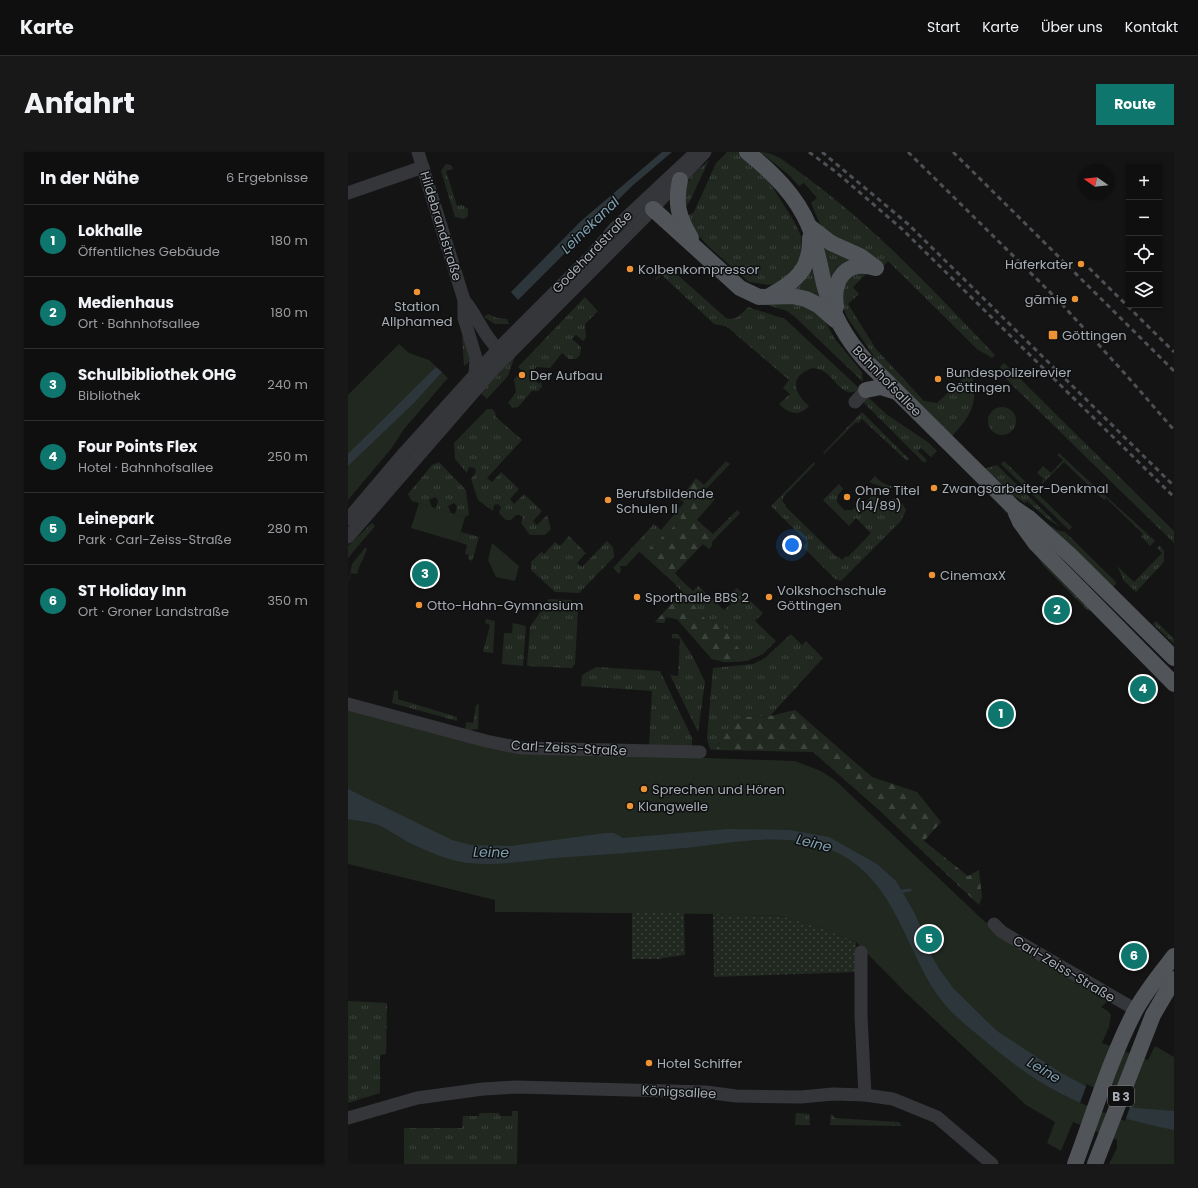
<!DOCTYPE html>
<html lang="de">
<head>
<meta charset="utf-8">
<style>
  body { margin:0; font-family:Poppins,sans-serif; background:#181819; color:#f1f3f6 }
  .controls { position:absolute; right:12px; top:12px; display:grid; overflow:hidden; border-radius:0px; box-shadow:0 1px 3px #0004 }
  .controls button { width:36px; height:36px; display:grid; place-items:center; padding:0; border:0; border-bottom:1px solid #2f2f30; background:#0f0f10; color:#f1f3f6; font:20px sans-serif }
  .compass { position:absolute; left:730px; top:12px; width:36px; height:36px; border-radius:50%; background:#0f0f10; box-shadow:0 1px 3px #0004; rotate:284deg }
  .you { position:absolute; left:444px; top:393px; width:14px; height:14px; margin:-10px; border:3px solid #fff; border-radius:50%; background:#1a73e8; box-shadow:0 0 0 6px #1a73e833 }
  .badge { display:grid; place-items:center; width:26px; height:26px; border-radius:50%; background:#0f766e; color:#fff; font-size:13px; font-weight:700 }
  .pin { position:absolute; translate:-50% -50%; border:2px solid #fff; box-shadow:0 1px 4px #0006 }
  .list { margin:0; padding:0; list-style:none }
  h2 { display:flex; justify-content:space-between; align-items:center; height:52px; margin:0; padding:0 16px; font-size:17px }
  h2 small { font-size:13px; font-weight:400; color:#9b9c9f }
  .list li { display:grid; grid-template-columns:26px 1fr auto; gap:12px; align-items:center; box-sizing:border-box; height:72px; padding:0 16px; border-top:1px solid #2f2f30 }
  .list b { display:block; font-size:15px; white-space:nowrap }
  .list p { margin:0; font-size:13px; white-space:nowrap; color:#9b9c9f }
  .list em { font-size:13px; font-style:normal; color:#9b9c9f }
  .icon { flex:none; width:22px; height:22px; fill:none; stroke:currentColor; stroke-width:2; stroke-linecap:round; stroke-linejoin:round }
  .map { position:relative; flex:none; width:826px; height:1012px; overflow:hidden; border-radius:0px }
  header { display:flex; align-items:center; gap:24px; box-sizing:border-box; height:56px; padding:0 20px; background:#0f0f10; border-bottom:1px solid #2f2f30 }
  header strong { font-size:19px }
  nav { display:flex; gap:22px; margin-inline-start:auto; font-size:14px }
  .intro { display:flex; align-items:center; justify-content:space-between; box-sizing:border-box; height:96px; padding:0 24px }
  h1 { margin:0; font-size:28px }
  .button { padding:10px 18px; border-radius:0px; background:#0f766e; color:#fff; font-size:14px; font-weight:700 }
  main { display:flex; gap:24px; padding:0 24px }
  aside { flex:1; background:#0f0f10; border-radius:0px; box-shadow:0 1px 3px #0004 }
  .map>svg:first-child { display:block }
  .grass { fill:url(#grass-tufts) }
  .forest { fill:url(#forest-firs) }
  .park { fill:#202820 }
  .garden { fill:url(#garden-dots) }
  .water { fill:#2c363b }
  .pier { fill:#141415 }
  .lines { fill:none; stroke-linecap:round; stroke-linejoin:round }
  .stream { stroke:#2c363b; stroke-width:3 }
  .minor { stroke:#35363a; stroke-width:13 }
  .major { stroke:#515459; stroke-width:16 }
  .rail { stroke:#4c4f53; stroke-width:3; stroke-dasharray:5 4; stroke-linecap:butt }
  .poi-dot { fill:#ed9334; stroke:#0f0f10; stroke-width:1.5 }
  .labels { text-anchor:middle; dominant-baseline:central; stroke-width:3; stroke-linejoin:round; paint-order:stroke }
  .shield { fill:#0f0f10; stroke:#797e84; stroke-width:1 }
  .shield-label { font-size:12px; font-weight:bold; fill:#a6adb5 }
  .street-label { font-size:13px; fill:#a6adb5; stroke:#0f0f10 }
  .poi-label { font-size:13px; fill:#a6adb5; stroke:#0f0f10; text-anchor:start }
  .water-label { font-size:14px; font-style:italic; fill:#7da0b0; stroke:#0f0f10 }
</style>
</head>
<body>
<header>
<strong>Karte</strong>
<nav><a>Start</a><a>Karte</a><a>Über uns</a><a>Kontakt</a></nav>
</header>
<div class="intro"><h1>Anfahrt</h1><a class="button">Route</a></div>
<main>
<aside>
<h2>In der Nähe<small>6 Ergebnisse</small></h2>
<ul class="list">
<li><span class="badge">1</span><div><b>Lokhalle</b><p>Öffentliches Gebäude</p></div><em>180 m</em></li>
<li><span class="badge">2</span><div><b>Medienhaus</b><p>Ort · Bahnhofsallee</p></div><em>180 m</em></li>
<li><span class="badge">3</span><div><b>Schulbibliothek OHG</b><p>Bibliothek</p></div><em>240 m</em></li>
<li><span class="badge">4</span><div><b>Four Points Flex</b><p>Hotel · Bahnhofsallee</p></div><em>250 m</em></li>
<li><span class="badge">5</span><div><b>Leinepark</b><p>Park · Carl-Zeiss-Straße</p></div><em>280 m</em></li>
<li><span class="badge">6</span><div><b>ST Holiday Inn</b><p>Ort · Groner Landstraße</p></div><em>350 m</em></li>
</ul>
</aside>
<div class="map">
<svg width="826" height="1012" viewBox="0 0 826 1012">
  <defs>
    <pattern id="grass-tufts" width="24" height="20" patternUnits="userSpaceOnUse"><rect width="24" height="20" fill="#202820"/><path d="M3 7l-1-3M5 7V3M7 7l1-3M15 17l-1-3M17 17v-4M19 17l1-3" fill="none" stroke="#3d443e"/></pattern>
    <pattern id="forest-firs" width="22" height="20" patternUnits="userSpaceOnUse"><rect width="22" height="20" fill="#202820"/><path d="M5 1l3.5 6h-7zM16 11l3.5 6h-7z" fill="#3d443e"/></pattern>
    <pattern id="garden-dots" width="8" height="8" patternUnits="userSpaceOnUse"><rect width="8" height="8" fill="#202820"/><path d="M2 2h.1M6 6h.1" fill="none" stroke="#3d443e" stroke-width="1.8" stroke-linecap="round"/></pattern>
  </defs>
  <rect width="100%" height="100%" fill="#141415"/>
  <g class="grass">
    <path d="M379 0H397L393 5 419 26 447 71 453 84 454 99 449 115 430 131 421 133 401 130 361 95 349 82 338 65 346 60 368 11Z"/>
    <path d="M412 0C428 0 441 13 454 22 526 74 586 139 647 203L644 206 629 197 540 109 535 115 480 81 472 72 463 51 469 46 456 31 451 34 440 22Z"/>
    <path d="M361 8 341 51 338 54C335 27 342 26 361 8Z"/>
    <path d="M98 12 103 13 105 17 98 19 109 54 114 53 120 57V64L116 67 107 65 93 19Z"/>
    <path d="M470 84 512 106 485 135Z"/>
    <path d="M465 106 475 146 437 137Z"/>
    <path d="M319 116 323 117 378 166C389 169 393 162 400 155L437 167 512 237C495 249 487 225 475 219 472 217 468 217 465 216 441 224 445 240 461 254 451 265 441 262 431 252L442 242 435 236 441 228 378 174 366 172 314 123 308 128 307 127Z"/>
    <path d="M521 119 505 135 511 142 500 152 528 197 576 249 589 251 623 219 626 221C623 227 626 233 626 240 627 259 616 271 604 284L534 216 499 165C492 149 492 139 500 124Z"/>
    <path d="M237 145 250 159 237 172 238 186 235 189 228 183 224 187 233 195 232 203 228 207H221L214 201 202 216 188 215 185 219 186 227 191 232 193 229 194 235 190 239H184L170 255 165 256 160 251 168 240 166 227 174 219 170 215Z"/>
    <path d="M452 151 474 164 487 187 514 220 515 230 447 165 439 159 416 152Z"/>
    <path d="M140 162 149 166 159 167 161 172H147L136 165Z"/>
    <path d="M117 184 122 209 116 214 114 185Z"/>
    <path d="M167 204 160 224 139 247 133 241Z"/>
    <path d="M656 211 826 379V391L658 227 656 219 652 215Z"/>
    <path d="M520 245 538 262 581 291 589 299 583 305 573 296 570 299 579 308 577 310H575L515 250Z"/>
    <circle cx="654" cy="269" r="14"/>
    <path d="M139 257H144L147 260 148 265 174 288 139 326 144 330 153 320 171 337 162 347 166 352 176 342 194 359 185 369 189 373 199 363 203 377 197 383H182L173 371 175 365 172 363H168L163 368H158L151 361 153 355 150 352 146 353 145 359 130 348 123 327 128 320 127 316 121 315 119 321 107 307 106 291Z"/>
    <path d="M514 260 561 307 559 309 514 267 510 271 508 270 476 302 475 301Z"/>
    <path d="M711 301C742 331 775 359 807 389L802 394 793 384 795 382 758 346 756 348 716 310 694 332 693 331 696 327 689 321 695 314 703 321 715 308 709 303Z"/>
    <path d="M656 309 724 375 721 378 653 312Z"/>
    <path d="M91 310 118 338 121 363 117 365 107 362 109 354 106 351 100 354 103 361 88 357 90 348 87 345 81 348 84 355 64 349 60 342 84 313Z"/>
    <path d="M466 310 467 312 436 344 434 349 438 353 437 354 489 405 490 404 494 408 498 404 500 405 523 381 508 366 501 374 475 348 491 332 495 337 490 343 489 350 496 358H504L512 351 515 354 524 343 532 345 528 352 533 356 538 354 541 348 548 346 554 351 558 358 553 369 493 429 487 427 455 395 459 390 423 354Z"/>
    <path d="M649 313 712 375 701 368 679 349 677 351 660 340 636 317Z"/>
    <path d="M527 324C537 335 548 338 560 329 547 340 536 336 521 330Z"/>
    <path d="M648 347 697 412 743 458 740 459 695 413Z"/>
    <path d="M336 351 332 369 296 403 291 400 278 414H272L273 419 271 422 265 416 306 372 313 378Z"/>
    <path d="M24 371 27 374 0 406V394Z"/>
    <path d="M700 371 709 378 717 380 768 430V432L763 437Z"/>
    <path d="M113 380 131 385 124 409 120 407 121 403 117 402 119 393 110 390Z"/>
    <path d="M221 384 238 401 229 411 234 415 259 389 265 395 266 405 231 441 207 440 183 418V410L193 400 196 402 207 390 212 394Z"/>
    <path d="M812 394 816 399V410L788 440 776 429 769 414 786 430 814 401 809 396Z"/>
    <path d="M17 396 19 397C16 406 11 413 9 422L3 421 0 432 4 412Z"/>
    <path d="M332 427 345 439 350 434 376 458 383 452 380 449 386 443 384 440 389 436 415 461 407 469 428 489 415 502 399 509 377 510 364 507 329 467 318 465 316 471 307 470 334 440 327 432Z"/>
    <path d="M201 447 223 448 230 457 227 512 224 516 179 514 182 475Z"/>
    <path d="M138 467 147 469 145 501 135 500 142 473 137 471Z"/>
    <path d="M808 469 826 487V492L805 472Z"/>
    <path d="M165 471 178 474 175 514 154 512 156 481H164Z"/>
    <path d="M324 482H330L344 503 357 530 350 580 322 523 330 524 332 487 324 486Z"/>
    <path d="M443 482 454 493 458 489 475 506 422 564 393 565 370 592 368 598 362 597 359 586 365 516 405 512 417 506Z"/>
    <path d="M248 515 312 519 344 586V596L301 594 304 539 233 534 234 523Z"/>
    <path d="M50 538V547L109 565V569L44 551 46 539Z"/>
    <path d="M131 552 130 577 117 579 118 570 125 571 128 553Z"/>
    <path d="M0 849 39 851 38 902 32 903V941L0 951Z"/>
    <path d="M164 959H170L169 1012H56V976H114L115 964H131V961H151L152 964H164Z"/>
    <path d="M448 961 461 962 462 973H447Z"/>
    <path d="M483 962 487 966 551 970 554 974 482 973Z"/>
  </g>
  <g class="forest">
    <path d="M378 309 382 312 357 338 367 347 349 368 365 382 389 358 392 361 364 390V394L361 397 355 392 327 421 332 427 327 432 295 403 332 369 336 351 332 347 348 326 356 333Z"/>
    <path d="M335 440 358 468 375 474 399 509 377 510 364 507 329 467 318 465 316 471 307 470Z"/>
    <path d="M447 558 524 625 569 640 593 670 576 689 620 724 631 718 634 745 631 753 532 659 465 600 368 598 374 585 393 565 422 564Z"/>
  </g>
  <g class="park">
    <path d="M51 192 61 201 81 208 100 226 56 277 43 297 0 348V243Z"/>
    <path d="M71 351 117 365 110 390 63 376Z"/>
    <path d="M144 391 171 414 167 429 148 425 140 408Z"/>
    <path d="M0 557 160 599 447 609 473 619 487 628 635 768 656 784 760 849 753 855 760 859 763 863 761 875 754 891 800 908 807 894 826 905V1012H761L769 996V988L725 970 713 999 699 991 707 970 678 953 558 841 508 790 470 775 433 764 365 762 147 760V748L0 712Z"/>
  </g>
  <g class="garden">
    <path d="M284 761H336L337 803 314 806 313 807H284Z"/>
    <path d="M365 762 433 764 470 775 508 790 509 820 366 825Z"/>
  </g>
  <g class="water">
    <path d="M314 0H324L284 34 170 148 163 140 233 69Z"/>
    <path d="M88 215 94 220 66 251 0 314V302Z"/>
    <path d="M0 637 104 688 123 693 163 694 257 681H266L275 686 379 677 442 678 481 685 529 712 548 729 566 760 576 782 580 798 592 818 605 836 649 879 715 922 760 946 788 956 826 959V978C787 970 747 960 712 941 682 926 655 904 630 883 614 870 597 856 586 838 556 790 544 727 488 700 441 678 386 691 337 696 294 700 250 703 207 706 179 709 149 714 121 711 103 710 74 697 58 689 49 684 41 678 33 674 23 670 10 669 0 667Z"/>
  </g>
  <path class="pier" d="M739 932 761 944 783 952 777 969 732 951Z"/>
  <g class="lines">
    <path class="stream" d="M550 740 562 738"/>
    <g class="minor">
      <path d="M70 0 116 148V166L128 206 127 222"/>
      <path d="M0 41 75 15"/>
      <path d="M116 148C129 163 135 183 150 197L149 205"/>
      <path d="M507 250 518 238"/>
      <path d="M0 367 56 301 150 197 244 103 267 76 344 4"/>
      <path d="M0 385 145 218 294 68 357 0"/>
      <path d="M0 552 138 589 173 596 352 600"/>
      <path d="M646 772 654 780 788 858"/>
      <path d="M513 800V864L517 943"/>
      <path d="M0 966 69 946 135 937 168 935 358 940 388 944 453 945 485 942 517 943 545 947 589 965 644 1012"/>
    </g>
    <g class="major">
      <path d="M399 0C424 20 448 43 461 74 468 92 472 113 476 132 484 162 497 186 518 209L666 356 681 366 723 404 826 506"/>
      <path d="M332 28C327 52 330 64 343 86"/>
      <path d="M305 57 392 136 411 145 444 144 458 147 470 153 487 168"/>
      <path d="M461 74 483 91 512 104 527 115"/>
      <path d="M423 143C448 129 463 117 462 86"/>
      <path d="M488 155C484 127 498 107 528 116"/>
      <path d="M518 238 533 235 549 240"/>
      <path d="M668 361 672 370 688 392 826 532"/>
      <path d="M727 1012C746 961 762 907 787 859 798 839 812 822 826 804"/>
      <path d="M747 1012 805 863 826 827"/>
    </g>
    <g class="rail">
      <path d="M461 0 488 20 554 77 826 345"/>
      <path d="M474 0 560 72 826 334"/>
      <path d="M560 0 711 149 779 224 826 278"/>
      <path d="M605 0 826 219"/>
      <path d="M741 116 826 200"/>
    </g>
  </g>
  <g class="poi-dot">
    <circle cx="733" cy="112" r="4"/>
    <circle cx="282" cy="117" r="4"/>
    <circle cx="69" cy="140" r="4"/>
    <circle cx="727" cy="147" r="4"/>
    <rect x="700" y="178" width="10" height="10" rx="2"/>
    <circle cx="174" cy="223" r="4"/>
    <circle cx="590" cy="227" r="4"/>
    <circle cx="586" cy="336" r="4"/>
    <circle cx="499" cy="345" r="4"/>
    <circle cx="260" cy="348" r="4"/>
    <circle cx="584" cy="423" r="4"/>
    <circle cx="289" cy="445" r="4"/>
    <circle cx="421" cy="445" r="4"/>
    <circle cx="71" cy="453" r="4"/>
    <circle cx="296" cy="637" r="4"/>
    <circle cx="282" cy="654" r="4"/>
    <circle cx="301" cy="911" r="4"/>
  </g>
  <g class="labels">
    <rect class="shield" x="760" y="934" width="26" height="20" rx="3"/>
    <g class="shield-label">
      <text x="773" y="944">B 3</text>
    </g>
    <g class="street-label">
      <text transform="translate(93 74) rotate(73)">Hildebrandstraße</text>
      <text transform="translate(244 100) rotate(-46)">Godehardstraße</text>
      <text transform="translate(539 229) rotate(46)">Bahnhofsallee</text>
      <text transform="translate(221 596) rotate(3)">Carl-Zeiss-Straße</text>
      <text transform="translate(716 817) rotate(31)">Carl-Zeiss-Straße</text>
      <text transform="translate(331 940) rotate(3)">Königsallee</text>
    </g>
    <g class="poi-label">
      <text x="725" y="112" text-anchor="end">Haferkater</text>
      <text x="290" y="117">Kolbenkompressor</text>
      <text x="719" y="147" text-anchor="end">gāmie</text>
      <text x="69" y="154" text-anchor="middle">Station<tspan x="69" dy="15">Allphamed</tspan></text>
      <text x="714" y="183">Göttingen</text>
      <text x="598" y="220">Bundespolizeirevier<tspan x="598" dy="15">Göttingen</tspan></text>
      <text x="182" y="223">Der Aufbau</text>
      <text x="594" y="336">Zwangsarbeiter-Denkmal</text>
      <text x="507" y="338">Ohne Titel<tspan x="507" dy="15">(14/89)</tspan></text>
      <text x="268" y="341">Berufsbildende<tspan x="268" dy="15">Schulen II</tspan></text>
      <text x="592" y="423">CinemaxX</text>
      <text x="429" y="438">Volkshochschule<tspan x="429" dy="15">Göttingen</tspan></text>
      <text x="297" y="445">Sporthalle BBS 2</text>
      <text x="79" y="453">Otto-Hahn-Gymnasium</text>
      <text x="304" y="637">Sprechen und Hören</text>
      <text x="290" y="654">Klangwelle</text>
      <text x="309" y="911">Hotel Schiffer</text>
    </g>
    <g class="water-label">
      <text transform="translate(242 73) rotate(-44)">Leinekanal</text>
      <text transform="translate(466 691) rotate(14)">Leine</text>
      <text transform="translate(143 700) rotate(1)">Leine</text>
      <text transform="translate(696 918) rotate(31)">Leine</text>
    </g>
  </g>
</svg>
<div class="controls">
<button>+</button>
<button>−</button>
<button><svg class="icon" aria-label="locate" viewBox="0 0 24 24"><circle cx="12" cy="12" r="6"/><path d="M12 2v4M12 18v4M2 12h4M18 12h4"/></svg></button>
<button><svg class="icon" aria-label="layers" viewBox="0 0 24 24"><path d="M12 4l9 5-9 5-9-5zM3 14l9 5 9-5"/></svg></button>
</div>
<svg class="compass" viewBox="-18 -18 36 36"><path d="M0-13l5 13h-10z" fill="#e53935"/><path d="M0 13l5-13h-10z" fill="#9b9c9f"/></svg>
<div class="you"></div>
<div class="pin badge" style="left:653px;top:562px">1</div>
<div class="pin badge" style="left:709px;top:458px">2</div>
<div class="pin badge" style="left:77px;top:422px">3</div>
<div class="pin badge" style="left:795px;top:537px">4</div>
<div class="pin badge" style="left:581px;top:787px">5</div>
<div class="pin badge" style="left:786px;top:804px">6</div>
</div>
</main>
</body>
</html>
